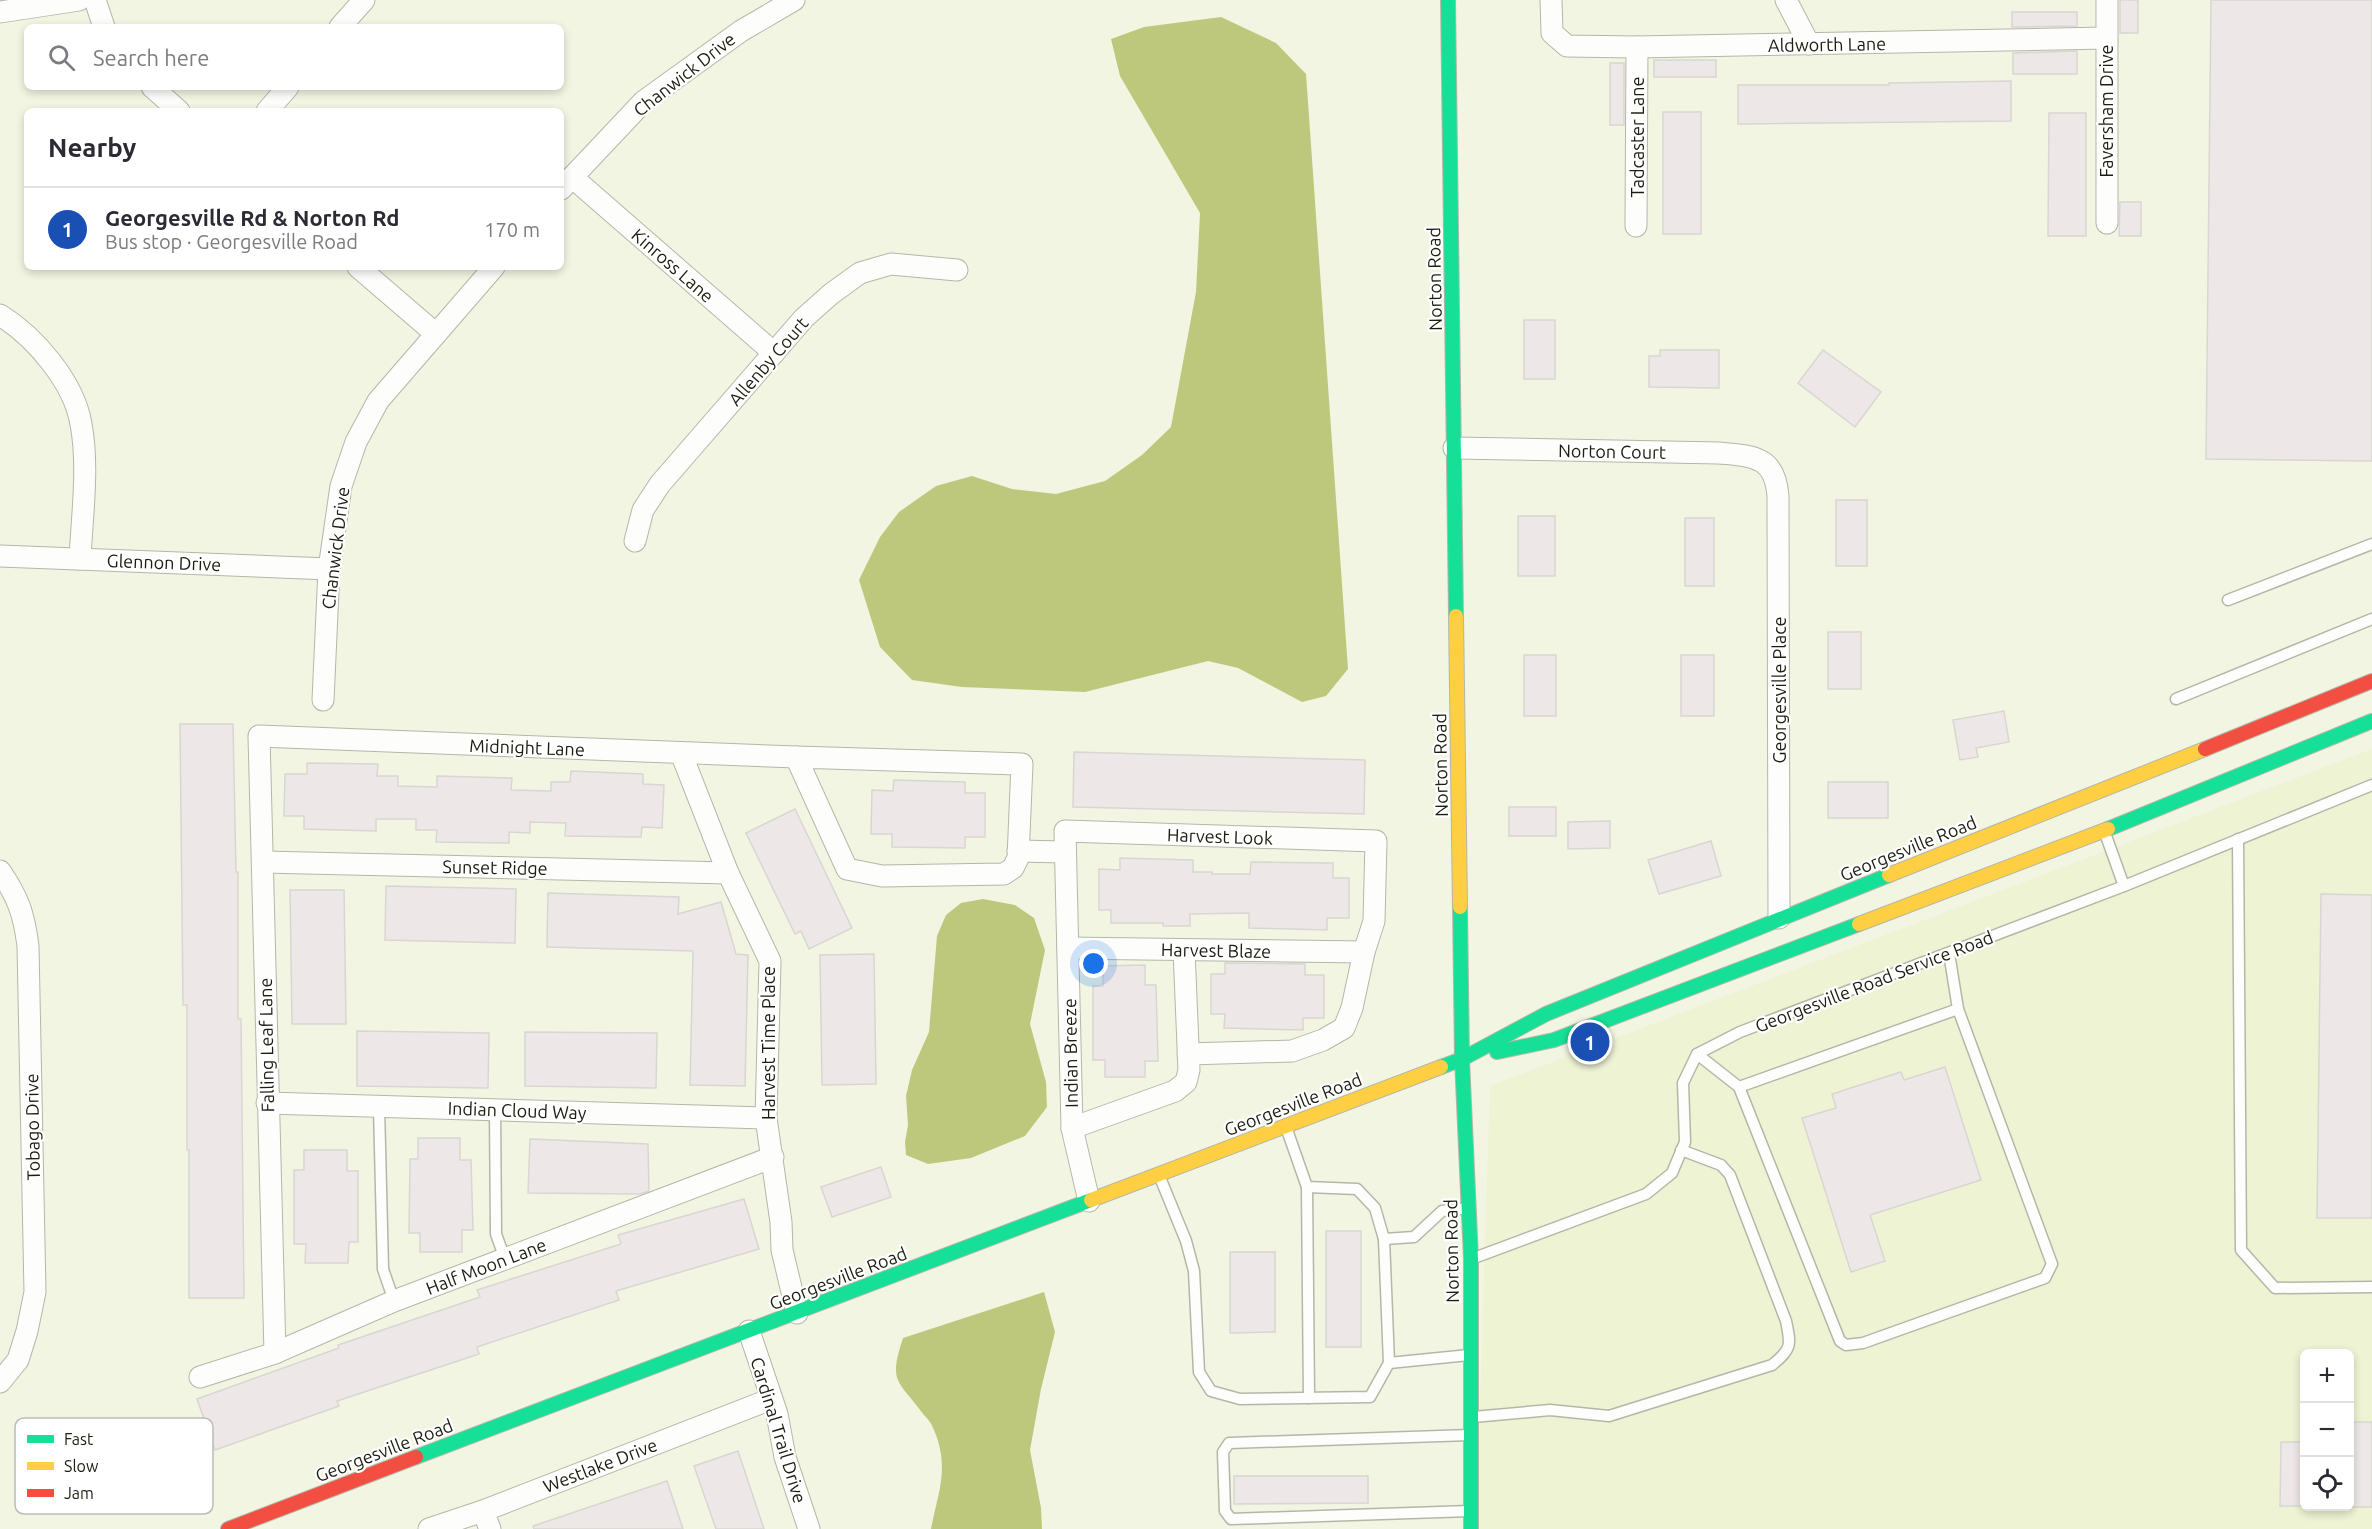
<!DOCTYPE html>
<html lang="en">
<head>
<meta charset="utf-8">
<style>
  body { margin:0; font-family:Ubuntu,sans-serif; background:#f7f7f7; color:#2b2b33 }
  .controls { position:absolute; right:18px; bottom:18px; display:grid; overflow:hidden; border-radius:9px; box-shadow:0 3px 9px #0003 }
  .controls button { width:54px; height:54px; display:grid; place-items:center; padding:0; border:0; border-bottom:2px solid #e1e1e2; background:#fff; color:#2b2b33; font:30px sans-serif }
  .you { position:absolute; left:1094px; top:964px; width:21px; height:21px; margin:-15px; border:4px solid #fff; border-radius:50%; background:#1a73e8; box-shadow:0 0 0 9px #1a73e833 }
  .badge { display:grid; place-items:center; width:39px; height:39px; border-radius:50%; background:#66695a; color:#fff; font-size:20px; font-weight:700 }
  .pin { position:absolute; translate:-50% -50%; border:3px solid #fff; box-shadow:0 2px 6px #0006 }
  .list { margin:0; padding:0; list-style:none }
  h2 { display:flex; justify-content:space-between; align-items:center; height:78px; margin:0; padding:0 24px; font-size:26px }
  h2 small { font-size:20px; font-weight:400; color:#7c7c81 }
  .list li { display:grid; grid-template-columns:39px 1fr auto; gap:18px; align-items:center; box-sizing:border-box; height:84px; padding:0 24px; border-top:2px solid #e1e1e2 }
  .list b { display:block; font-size:22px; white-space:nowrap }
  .list p { margin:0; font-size:20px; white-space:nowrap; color:#7c7c81 }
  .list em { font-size:20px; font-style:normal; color:#7c7c81 }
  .icon { flex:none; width:33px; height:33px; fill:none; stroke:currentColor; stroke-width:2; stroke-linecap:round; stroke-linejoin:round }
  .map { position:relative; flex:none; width:2372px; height:1529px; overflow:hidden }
  .search { position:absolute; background:#fff; box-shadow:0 3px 9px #0003; left:24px; top:24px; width:540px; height:66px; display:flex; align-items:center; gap:15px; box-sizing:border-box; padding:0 21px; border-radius:9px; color:#7c7c81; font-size:22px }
  .panel { position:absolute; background:#fff; box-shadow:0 3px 9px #0003; left:24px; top:108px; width:540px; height:162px; border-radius:9px }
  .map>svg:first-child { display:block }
  .built { fill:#eef3d4; fill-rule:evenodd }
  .water { fill:#bec87c }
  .building { fill:#eee7e7; stroke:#d9d6d2; stroke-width:1.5 }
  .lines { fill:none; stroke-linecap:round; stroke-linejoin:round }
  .lane-casing { stroke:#b4b7a8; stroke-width:13 }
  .street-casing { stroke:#b4b7a8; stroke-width:23 }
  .fast-casing { stroke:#b4b7a8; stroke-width:16 }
  .slow-casing { stroke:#b4b7a8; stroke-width:16 }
  .jam-casing { stroke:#b4b7a8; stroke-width:16 }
  .lane { stroke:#fdfefb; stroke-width:10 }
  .street { stroke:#fdfefb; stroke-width:21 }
  .fast { stroke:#16e098; stroke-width:14 }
  .slow { stroke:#ffcf43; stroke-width:14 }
  .jam { stroke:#f24e42; stroke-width:14 }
  .labels { text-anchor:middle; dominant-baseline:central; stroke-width:4.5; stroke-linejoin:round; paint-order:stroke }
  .street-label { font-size:18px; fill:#1b1d10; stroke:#fff }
  .key { fill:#fff; stroke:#bbbbb7; stroke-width:1.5 }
  .key-label { font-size:16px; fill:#1b1d10 }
</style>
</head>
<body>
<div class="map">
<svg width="2372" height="1529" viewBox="0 0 2372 1529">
  <rect width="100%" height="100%" fill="#f1f5e2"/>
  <path class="built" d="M2372 749V1529H1476L1490 1086ZM2304 1354H2350V1506H2304Z"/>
  <g class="water">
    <path d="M1221 17 1276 43 1306 74 1348 669 1326 696 1302 702 1238 668 1208 661 1085 692 962 687 912 680 880 647 859 580 880 537 899 512 936 486 972 476 1012 489 1056 494 1105 481 1142 455 1171 427 1196 292 1200 213 1120 76 1111 39 1144 27Z"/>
    <path d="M983 899 1015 905 1034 918 1045 950 1030 1024 1046 1082 1047 1107 1025 1136 971 1158 928 1164 906 1155 905 1142 908 1125 906 1096 912 1070 929 1032 937 936 946 915 961 903Z"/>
    <path d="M1044 1292 1055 1332 1041 1389 1030 1450 1041 1508 1042 1529H931C938 1492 950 1468 934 1430 932 1424 928 1419 924 1415 898 1379 888 1384 903 1338Z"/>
  </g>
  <g class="building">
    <rect x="2120" y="0" width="18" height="33"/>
    <path d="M2211 0H2372V461L2206 459Z"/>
    <path d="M2012 12H2077V26L2012 27Z"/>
    <path d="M2077 51V74H2013V53Z"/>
    <rect x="1654" y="60" width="62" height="17"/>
    <rect x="1610" y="63" width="14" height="62"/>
    <path d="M2011 81V121L1738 124V85H1889V83Z"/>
    <rect x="1663" y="112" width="38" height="122"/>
    <path d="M2049 113H2086V236H2048Z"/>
    <path d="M2120 202H2141V236H2119Z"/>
    <rect x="1524" y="320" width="31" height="59"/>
    <path d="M1660 350H1719V388L1649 387V356H1660Z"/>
    <path d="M1823 350 1881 392 1855 427 1798 383Z"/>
    <rect x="1836" y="500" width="31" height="66"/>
    <rect x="1518" y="516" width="37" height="60"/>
    <rect x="1685" y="518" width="29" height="68"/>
    <rect x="1828" y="632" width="33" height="57"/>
    <rect x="1524" y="655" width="32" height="61"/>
    <rect x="1681" y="655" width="33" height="61"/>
    <path d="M2004 711 2009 742 1976 748 1978 757 1960 760 1953 720Z"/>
    <path d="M180 724H233L236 872H238V1019H241L244 1298H189V1150H187V1005H183Z"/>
    <path d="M1074 752 1365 760 1364 814 1073 807Z"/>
    <path d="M307 763 378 764 377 776H398V786L437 787V776L512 778 511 790 551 791V782H570L571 771 643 774V784L664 785 662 828 642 827 641 837 565 836 566 823 530 822V833L509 832V843L436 842 437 830H416V819H376V831L304 829V816H284L285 774H307Z"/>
    <path d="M894 780 965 782V793H985V837H965V848L892 847V834H871L872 790 893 791Z"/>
    <rect x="1828" y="782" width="60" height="36"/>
    <rect x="1509" y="807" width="47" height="29"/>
    <path d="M795 809 852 928 809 949 801 931 795 934 746 833Z"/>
    <path d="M1610 821V848L1568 849V822Z"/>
    <path d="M1711 841 1721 876 1659 894 1648 860Z"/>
    <path d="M1120 858 1193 860V872H1212V874H1250L1251 862 1333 863V878H1349V918H1327V930L1249 928V913L1190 914V926H1163V923H1111V910H1099V869L1120 870Z"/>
    <path d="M386 886 516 889 515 943 385 940Z"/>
    <path d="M290 890H344L346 1024H292Z"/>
    <path d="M548 893 679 897 678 914 721 902 736 954 748 955 745 1086 690 1085 693 951 547 947Z"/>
    <path d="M2321 894 2372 895V1218H2317Z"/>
    <path d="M874 954 876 1084 822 1085 820 955Z"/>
    <path d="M1225 963 1305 964V975H1324V1018H1303V1030L1224 1028 1225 1014H1211V974H1225Z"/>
    <path d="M1145 965V985H1156L1158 1061H1145V1077H1105V1060H1093V986H1103V966Z"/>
    <path d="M357 1031 489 1033 488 1088 357 1086Z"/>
    <path d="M525 1032 657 1033 656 1088 525 1086Z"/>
    <path d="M1945 1067 1981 1180 1870 1215 1885 1261 1851 1272 1802 1118 1836 1108 1832 1094 1901 1072 1904 1080Z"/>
    <path d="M418 1138H460V1160H471L473 1230H462V1252H420V1233H409L410 1159H418Z"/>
    <path d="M530 1139 648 1144 649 1191 640 1194 528 1193Z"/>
    <path d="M304 1150H347V1171H358V1242H349L348 1263H305L306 1244H294V1170H304Z"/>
    <path d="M881 1167 891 1197 832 1217 821 1187Z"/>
    <path d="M744 1199 759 1249 616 1291 619 1300 477 1347 479 1354 337 1401 339 1406 215 1450 197 1399 339 1348 338 1345 480 1297 477 1290 621 1244 618 1235Z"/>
    <rect x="1326" y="1231" width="35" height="116"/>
    <path d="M1230 1252H1275V1332L1230 1333Z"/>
    <rect x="2349" y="1422" width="23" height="85"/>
    <path d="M2281 1442H2304V1506H2280Z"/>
    <path d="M738 1451 764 1529H716L694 1466Z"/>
    <path d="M1234 1476H1368V1503L1234 1504Z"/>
    <path d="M667 1481 683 1529H534L533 1526Z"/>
  </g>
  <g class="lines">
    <defs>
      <g id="lane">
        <path d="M2228 600 2372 544"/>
        <path d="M2176 699 2372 619"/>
        <path d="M2105 833 2124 886"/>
        <path d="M2238 839 2241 1250 2275 1288 2372 1287"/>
        <path d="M1697 1054 1739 1087 1958 1009 1949 953"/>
        <path d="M1739 1087 1840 1341 1846 1345 1863 1343 2045 1278 2052 1264 1958 1009"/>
        <path d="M379 1107 383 1269 394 1301"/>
        <path d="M495 1109 496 1234 505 1259"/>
        <path d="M1286 1127 1307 1187 1357 1189 1375 1208 1384 1239 1414 1237 1442 1211 1468 1208"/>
        <path d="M1159 1175 1186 1241 1194 1271 1199 1372 1211 1391 1240 1399 1370 1397 1389 1363 1384 1239"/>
        <path d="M1307 1187 1309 1398"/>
        <path d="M1474 1258 1646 1194 1672 1173 1685 1142 1683 1083 1697 1054 1740 1032 2124 886 2372 785"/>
        <path d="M1389 1363 1469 1355"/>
        <path d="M1473 1417 1550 1410 1609 1416 1772 1365C1792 1349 1791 1345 1786 1321L1730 1175 1721 1165 1681 1150"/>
        <path d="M1470 1511 1231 1519 1225 1511 1223 1452 1229 1443 1470 1435"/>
      </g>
      <g id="street">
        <path d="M95 0 104 27"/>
        <path d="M1551 0 1552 33 1567 46 1637 47 2106 38"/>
        <path d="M1786 0 1809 44"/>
        <path d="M0 12 79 0"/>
        <path d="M340 27 364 0"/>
        <path d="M152 87 179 111"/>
        <path d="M267 111 288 87"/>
        <path d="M572 177 774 353"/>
        <path d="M561 189 644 101 741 31 794 0"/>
        <path d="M2107 223V0"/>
        <path d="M1636 226 1637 47"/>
        <path d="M358 267 436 334"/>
        <path d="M0 315C35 337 74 382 81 424 89 467 82 515 80 559"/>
        <path d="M1454 448 1719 453C1753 456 1775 456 1778 496L1779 918"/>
        <path d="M635 541 643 510 660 484 804 318 831 294 860 273 891 264 957 270"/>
        <path d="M0 556 329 569"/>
        <path d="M323 700 329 569 341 486 356 442 378 401 494 267"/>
        <path d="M681 753 728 873 770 961 766 1118 781 1222 782 1250 797 1313"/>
        <path d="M796 757 1022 764 1018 858 1013 868 1004 874 882 876 847 869Z"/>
        <path d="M1018 851 1065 852"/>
        <path d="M263 862 728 873"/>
        <path d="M0 871C18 897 24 914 28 946L35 1292 27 1331 18 1360 0 1382"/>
        <path d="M1068 948 1364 952"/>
        <path d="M267 1103 766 1118"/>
        <path d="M1072 1128 1175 1091 1186 1082 1189 1070 1184 950"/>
        <path d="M1089 1201 1072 1128 1065 831 1376 841 1374 921 1364 952 1352 1008 1344 1028 1323 1040 1292 1051 1188 1054"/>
        <path d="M749 1331 777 1414 785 1457 809 1529"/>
        <path d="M275 1353 259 736 796 757"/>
        <path d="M200 1377 275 1353 394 1301 773 1157"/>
        <path d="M483 1511 490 1529"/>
        <path d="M429 1529 483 1511 771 1399"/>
      </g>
      <g id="fast">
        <path d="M1448 0 1456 616"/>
        <path d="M2108 829 2372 721"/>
        <path d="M1460 907 1462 1059 1471 1259V1529"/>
        <path d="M1497 1052 1554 1040 1859 924"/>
        <path d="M1441 1067 1462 1059 1546 1014 1889 875"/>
        <path d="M416 1457 1091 1200"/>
      </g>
      <g id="slow">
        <path d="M1456 616 1460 907"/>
        <path d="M1889 875 2205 749"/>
        <path d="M1859 924 2108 829"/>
        <path d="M1091 1200 1441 1067"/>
      </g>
      <g id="jam">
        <path d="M2205 749 2372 681"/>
        <path d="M228 1529 416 1457"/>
      </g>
    </defs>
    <use href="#lane" class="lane-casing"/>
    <use href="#street" class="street-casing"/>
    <use href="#fast" class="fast-casing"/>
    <use href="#slow" class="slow-casing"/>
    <use href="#jam" class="jam-casing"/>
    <use href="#lane" class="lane"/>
    <use href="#street" class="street"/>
    <use href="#fast" class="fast"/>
    <use href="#slow" class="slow"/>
    <use href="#jam" class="jam"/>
  </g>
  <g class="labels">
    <g class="street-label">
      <text transform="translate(1827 44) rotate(-1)">Aldworth Lane</text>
      <text transform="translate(684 74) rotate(-38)">Chanwick Drive</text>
      <text transform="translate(2106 111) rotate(-90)">Faversham Drive</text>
      <text transform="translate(1637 137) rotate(-90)">Tadcaster Lane</text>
      <text transform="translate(673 265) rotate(41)">Kinross Lane</text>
      <text transform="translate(1434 279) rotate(-91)">Norton Road</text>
      <text transform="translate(768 361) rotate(-49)">Allenby Court</text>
      <text transform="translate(1612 451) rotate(1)">Norton Court</text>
      <text transform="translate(335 548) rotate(-83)">Chanwick Drive</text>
      <text transform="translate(164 562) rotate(2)">Glennon Drive</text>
      <text transform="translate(1779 690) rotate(-90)">Georgesville Place</text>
      <text transform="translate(527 747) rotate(2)">Midnight Lane</text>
      <text transform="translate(1440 765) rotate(-91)">Norton Road</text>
      <text transform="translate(1220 836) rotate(2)">Harvest Look</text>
      <text transform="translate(1908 848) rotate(-22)">Georgesville Road</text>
      <text transform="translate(495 867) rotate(1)">Sunset Ridge</text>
      <text transform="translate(1216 950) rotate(1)">Harvest Blaze</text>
      <text transform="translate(1874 981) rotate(-21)">Georgesville Road Service Road</text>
      <text transform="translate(768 1043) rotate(-90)">Harvest Time Place</text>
      <text transform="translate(266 1045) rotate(-91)">Falling Leaf Lane</text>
      <text transform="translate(1070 1053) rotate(-91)">Indian Breeze</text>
      <text transform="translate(1293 1104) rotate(-21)">Georgesville Road</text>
      <text transform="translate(517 1110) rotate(2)">Indian Cloud Way</text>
      <text transform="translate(32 1127) rotate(-91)">Tobago Drive</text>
      <text transform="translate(1451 1251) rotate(-91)">Norton Road</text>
      <text transform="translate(486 1266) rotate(-21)">Half Moon Lane</text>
      <text transform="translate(838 1278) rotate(-21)">Georgesville Road</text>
      <text transform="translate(779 1430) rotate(73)">Cardinal Trail Drive</text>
      <text transform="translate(384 1450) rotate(-21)">Georgesville Road</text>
      <text transform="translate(600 1465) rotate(-21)">Westlake Drive</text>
    </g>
  </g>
  <rect x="15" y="1418" width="198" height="96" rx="9" class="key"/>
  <rect x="27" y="1435" width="27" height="8" fill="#16e098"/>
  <rect x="27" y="1462" width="27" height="8" fill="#ffcf43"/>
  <rect x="27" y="1489" width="27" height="8" fill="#f24e42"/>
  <g class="key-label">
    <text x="64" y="1445">Fast</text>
    <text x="64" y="1472">Slow</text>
    <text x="64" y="1499">Jam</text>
  </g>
</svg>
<div class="controls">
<button>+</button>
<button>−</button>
<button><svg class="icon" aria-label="locate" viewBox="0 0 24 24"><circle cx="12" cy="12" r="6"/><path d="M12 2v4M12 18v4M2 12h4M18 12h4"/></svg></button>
</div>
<div class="you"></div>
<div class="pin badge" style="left:1590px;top:1042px;background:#1a4fb4">1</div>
<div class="search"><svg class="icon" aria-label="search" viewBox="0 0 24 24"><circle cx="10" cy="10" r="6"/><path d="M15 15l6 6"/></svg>Search here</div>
<section class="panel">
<h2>Nearby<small></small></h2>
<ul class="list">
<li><span class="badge" style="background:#1a4fb4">1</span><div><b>Georgesville Rd &amp; Norton Rd</b><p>Bus stop · Georgesville Road</p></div><em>170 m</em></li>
</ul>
</section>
</div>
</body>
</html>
